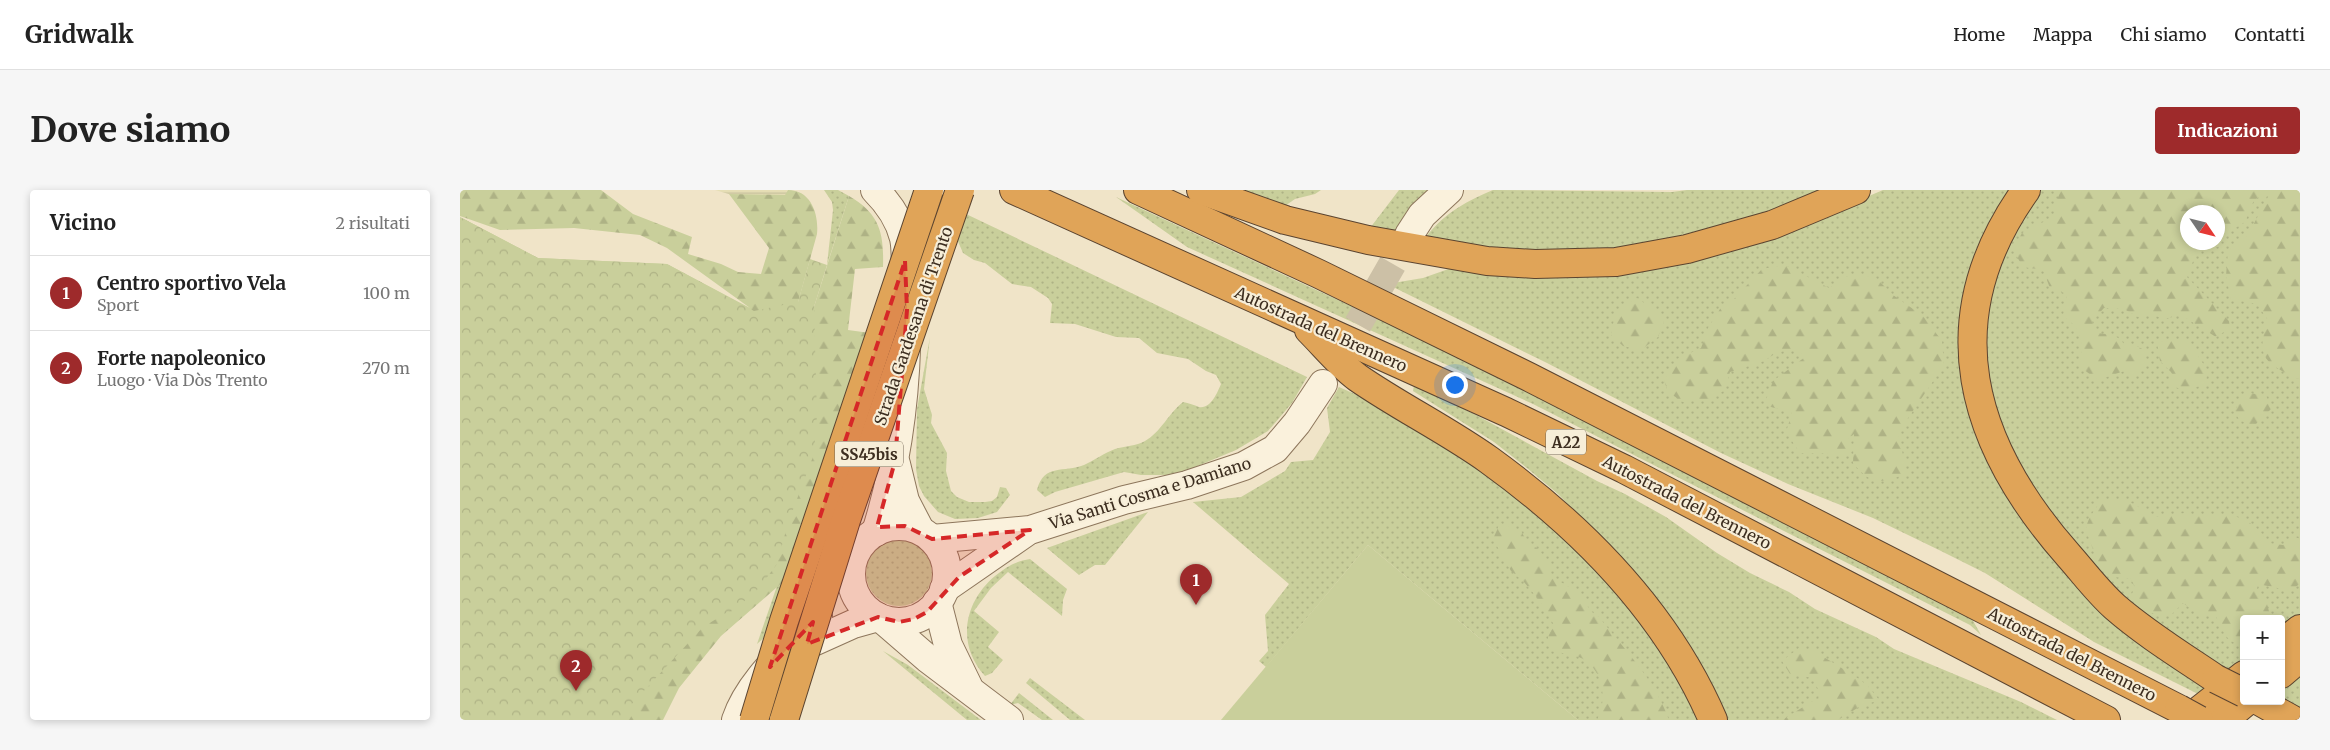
<!DOCTYPE html>
<html lang="it">
<head>
<meta charset="utf-8">
<style>
  body { margin:0; font-family:Merriweather,serif; background:#f6f6f6; color:#222 }
  .controls { position:absolute; right:15px; bottom:15px; display:grid; overflow:hidden; border-radius:5px; box-shadow:0 2px 8px #0003 }
  .controls button { width:45px; height:45px; display:grid; place-items:center; padding:0; border:0; border-bottom:1px solid #e0e0e0; background:#fff; color:#222; font:25px sans-serif }
  .compass { position:absolute; left:1720px; top:15px; width:45px; height:45px; border-radius:50%; background:#fff; box-shadow:0 2px 8px #0003; rotate:125deg }
  .you { position:absolute; left:994px; top:194px; width:18px; height:18px; margin:-12px; border:4px solid #fff; border-radius:50%; background:#1a73e8; box-shadow:0 0 0 8px #1a73e833 }
  .badge { display:grid; place-items:center; width:32px; height:32px; border-radius:50%; background:#9e2a2b; color:#fff; font-size:16px; font-weight:700 }
  .pin { position:absolute; translate:-50% -41px; filter:drop-shadow(0 1px 2px #0008) }
  .pin::after { content:''; position:absolute; top:26px; width:18px; height:15px; background:inherit; clip-path:polygon(0 0,100% 0,50% 100%) }
  .list { margin:0; padding:0; list-style:none }
  h2 { display:flex; justify-content:space-between; align-items:center; height:65px; margin:0; padding:0 20px; font-size:21px }
  h2 small { font-size:16px; font-weight:400; color:#767676 }
  .list li { display:grid; grid-template-columns:32px 1fr auto; gap:15px; align-items:center; box-sizing:border-box; height:75px; padding:0 20px; border-top:1px solid #e0e0e0 }
  .list b { display:block; font-size:19px; white-space:nowrap }
  .list p { margin:0; font-size:16px; white-space:nowrap; color:#767676 }
  .list em { font-size:16px; font-style:normal; color:#767676 }
  .map { position:relative; flex:none; width:1840px; height:530px; overflow:hidden; border-radius:5px }
  header { display:flex; align-items:center; gap:30px; box-sizing:border-box; height:70px; padding:0 25px; background:#fff; border-bottom:1px solid #e0e0e0 }
  header strong { font-size:24px }
  nav { display:flex; gap:28px; margin-inline-start:auto; font-size:18px }
  .intro { display:flex; align-items:center; justify-content:space-between; box-sizing:border-box; height:120px; padding:0 30px }
  h1 { margin:0; font-size:35px }
  .button { padding:12px 22px; border-radius:5px; background:#9e2a2b; color:#fff; font-size:18px; font-weight:700 }
  main { display:flex; gap:30px; padding:0 30px }
  aside { flex:1; background:#fff; border-radius:5px; box-shadow:0 2px 8px #0003 }
  .map>svg:first-child { display:block }
  .farmland { fill:url(#farmland-rules) }
  .grass { fill:url(#grass-dots); fill-rule:evenodd }
  .forest { fill:url(#forest-firs) }
  .park { fill:url(#park-crowns) }
  .pitch { fill:#c9cf9b }
  .lines { fill:none; stroke-linecap:round; stroke-linejoin:round }
  .minor-tunnel { stroke:#ccc0a6; stroke-width:28; stroke-dasharray:28 14; stroke-linecap:butt }
  .minor-casing { stroke:#8d765c; stroke-width:30 }
  .highway-casing { stroke:#5b4430; stroke-width:30 }
  .minor { stroke:#faf1dc; stroke-width:28 }
  .highway { stroke:#e0a458; stroke-width:28 }
  .highway-bridge-casing { stroke:#5b4430; stroke-width:30; stroke-linecap:butt }
  .highway-bridge { stroke:#e0a458; stroke-width:28 }
  .marked { fill:#d62828; fill-opacity:0.2; stroke:#d62828; stroke-width:4; stroke-dasharray:10 6; stroke-linejoin:round }
  .labels { text-anchor:middle; dominant-baseline:central; stroke-width:4.5; stroke-linejoin:round; paint-order:stroke }
  .shield { fill:#f7eed8; stroke:#756857; stroke-width:1 }
  .shield-label { font-size:15px; font-weight:bold; fill:#3d2e20 }
  .street-label { font-size:16px; fill:#3d2e20; stroke:#f7eed8 }
</style>
</head>
<body>
<header>
<strong>Gridwalk</strong>
<nav><a>Home</a><a>Mappa</a><a>Chi siamo</a><a>Contatti</a></nav>
</header>
<div class="intro"><h1>Dove siamo</h1><a class="button">Indicazioni</a></div>
<main>
<aside>
<h2>Vicino<small>2 risultati</small></h2>
<ul class="list">
<li><span class="badge">1</span><div><b>Centro sportivo Vela</b><p>Sport</p></div><em>100 m</em></li>
<li><span class="badge">2</span><div><b>Forte napoleonico</b><p>Luogo · Via Dòs Trento</p></div><em>270 m</em></li>
</ul>
</aside>
<div class="map">
<svg width="1840" height="530" viewBox="0 0 1840 530">
  <defs>
    <pattern id="farmland-rules" width="6" height="5" patternUnits="userSpaceOnUse" patternTransform="scale(1.25)"><rect width="6" height="5" fill="#e6deb5"/><path d="M0 2.5h6" fill="none" stroke="#c6bf9b"/></pattern>
    <pattern id="grass-dots" width="8" height="8" patternUnits="userSpaceOnUse" patternTransform="scale(1.25)"><rect width="8" height="8" fill="#c9cf9b"/><path d="M2 2h.1M6 6h.1" fill="none" stroke="#aeb285" stroke-width="1.8" stroke-linecap="round"/></pattern>
    <pattern id="forest-firs" width="22" height="20" patternUnits="userSpaceOnUse" patternTransform="scale(1.25)"><rect width="22" height="20" fill="#c9cf9b"/><path d="M5 1l3.5 6h-7zM16 11l3.5 6h-7z" fill="#aeb285"/></pattern>
    <pattern id="park-crowns" width="20" height="18" patternUnits="userSpaceOnUse" patternTransform="scale(1.25)"><rect width="20" height="18" fill="#c9cf9b"/><path d="M2 6a3 3 0 1 1 6 0M12 15a3 3 0 1 1 6 0" fill="none" stroke="#aeb285"/></pattern>
  </defs>
  <rect width="100%" height="100%" fill="#f0e4c8"/>
  <path class="farmland" d="M255 0H328L326 5H272Z"/>
  <g class="grass">
    <path d="M364 0H378L389 6 367 75 373 20 372 12Z"/>
    <path d="M773 0H861L855 4 835 9 822 18Z"/>
    <path d="M939 0H970C954 14 941 28 933 47L907 42Z"/>
    <path d="M1033 0 1212 2 1227 0H1374L1298 28 1195 57 1080 66 962 52C983 24 1001 14 1033 0Z"/>
    <path d="M1423 0H1557L1505 190 1510 224 1519 251 1551 311 1575 345 1750 495 1738 504 1634 452 1525 383 1479 360 1413 328 1328 294 1261 263 1087 173 927 94 963 88 997 76 1093 82 1402 9Z"/>
    <path d="M1576 0H1840V427L1821 440V429H1784V468L1767 480 1729 459 1653 398 1576 307 1547 251 1529 202 1524 113 1554 33ZM1728 22H1758V52H1728Z"/>
    <path d="M656 7 1029 180 1512 429 1521 445 1510 435 1073 214 727 57Z"/>
    <path d="M506 24 847 187 832 213 808 241 776 260 723 282 711 285H681L664 282 595 302 585 307 577 300C584 273 604 283 624 275 635 270 644 263 655 259 665 256 676 256 685 251 700 243 709 223 723 212 729 213 734 215 739 217 751 219 757 203 761 194L756 185 746 181 728 169 697 163 679 148 656 147 615 134 590 133 592 114 588 108 571 97 552 94 525 73 514 70 503 63 497 49Z"/>
    <path d="M470 147 464 199 472 225 471 233 487 263 486 281 491 301 497 307 509 312H525L532 311 537 307 540 297 546 298 550 305 537 322 518 328 495 329 478 322 464 306 459 296 456 279 457 219Z"/>
    <path d="M954 195 1018 226 1137 291 1165 304 1206 327 1257 363 1290 383 1329 402 1355 419 1416 447 1434 459 1561 512 1597 530H1264L1147 355 1098 304 1067 278 1034 252 953 201Z"/>
    <path d="M879 197 897 205 901 199 1023 273 1174 412 1242 530H1118L908 355 806 477 799 471 808 461 805 425 829 394 733 312 781 307 825 281 831 272 853 270 870 242 867 218Z"/>
    <path d="M688 322 645 375H635L619 385 587 358Z"/>
    <circle cx="439" cy="383" r="33"/>
    <path d="M570 369 607 399 603 410 602 426 548 382 531 398 514 421 539 442 528 457 543 470 532 483 525 486C496 454 504 412 535 386 546 377 556 371 570 369Z"/>
    <path d="M324 391 307 445 297 454 317 396Z"/>
    <path d="M423 461 448 475 521 530H507Z"/>
    <path d="M1840 477V519L1821 509V492Z"/>
    <path d="M570 488 625 530H610L566 493Z"/>
    <path d="M559 503 593 530H582L558 513 550 515Z"/>
  </g>
  <g class="forest">
    <path d="M0 0H141L173 24 232 47 228 64 261 74 278 82 301 84 309 58 269 4 325 5 328 0C351 0 359 24 357 44L321 174 304 253 0 27 78 68 207 74 290 118 207 58 180 45 114 38 40 40 0 26Z"/>
    <path d="M1600 0H1840V187L1838 189C1805 173 1795 168 1808 130L1797 114 1771 109 1766 86 1768 61 1788 45 1811 1 1794 10 1785 32 1764 45 1758 57 1745 53 1758 52V22H1728V52L1740 53 1727 87 1769 131 1770 138 1756 147 1721 125 1704 129 1688 123 1678 127 1664 119 1644 118 1632 131 1635 143C1647 144 1658 144 1664 154L1675 155 1684 160 1686 171 1678 183 1672 186 1667 180 1638 190 1620 177C1622 153 1625 141 1603 126L1607 104 1590 98 1583 80 1563 77 1553 60 1562 43 1593 27Z"/>
    <path d="M389 6C420 24 424 43 423 77L395 79 388 140 410 143 404 148 324 391 261 446 219 498 203 530H120L354 117Z"/>
    <path d="M1325 75 1369 98 1391 84 1415 87 1433 105 1463 126 1482 151 1484 175 1438 243 1447 283C1421 294 1412 296 1393 273L1394 244 1386 251 1392 261 1384 268C1369 261 1357 264 1340 263L1326 242 1332 223 1304 215 1313 191 1345 167 1335 158 1316 163 1304 171 1270 182 1265 200 1249 209 1223 212 1208 202 1204 190 1217 169 1241 158 1248 138 1260 119 1274 109 1302 79Z"/>
    <path d="M1177 108 1193 119 1204 132 1198 147 1181 160 1163 156 1151 145C1153 126 1160 117 1177 108Z"/>
    <path d="M1709 150 1728 151 1748 181 1745 194 1728 200 1708 196 1713 184 1700 171 1697 152Z"/>
    <path d="M1785 202 1806 206 1812 218 1793 237 1780 230 1774 222Z"/>
    <path d="M1659 309 1674 314 1694 327 1725 323 1745 326 1768 324 1786 330 1800 341 1807 353 1823 355 1835 347 1840 349V393L1832 401 1798 394 1796 404 1807 414 1811 429H1784V455C1764 453 1764 440 1755 425H1739L1723 413 1711 425 1690 423 1670 407 1675 398 1671 389C1641 387 1640 380 1631 354 1630 349 1626 343 1626 339 1627 329 1636 318 1642 310Z"/>
    <path d="M1040 333 1061 341 1066 350 1079 360 1090 375 1091 386 1117 402 1132 422 1139 427C1165 460 1195 490 1209 530H1137C1147 511 1144 483 1125 470 1115 464 1102 463 1091 461 1085 451 1088 445 1094 435L1080 411 1064 392 1051 381 1033 349Z"/>
    <path d="M1339 458 1354 461 1393 485 1407 495 1419 510 1399 517 1378 530H1322L1361 506 1353 488 1330 484 1322 471Z"/>
  </g>
  <path class="park" d="M0 27 78 68 207 74 294 121 338 112 350 69 367 75 354 117 357 225 354 264 328 333 317 374 299 398 281 414 243 437 157 530H0Z"/>
  <path class="pitch" d="M908 355 1118 530H761Z"/>
  <g class="lines">
    <path class="minor-tunnel" d="M877 171 949 45"/>
    <defs>
      <g id="minor">
        <path d="M415 0C429 14 439 28 444 48 447 62 445 79 446 94 449 176 441 263 416 342"/>
        <path d="M949 45 962 25 989 0"/>
        <path d="M436 274 445 311 460 340"/>
        <circle cx="439" cy="384" r="48"/>
        <path d="M472 349 570 340 664 310 727 295 784 276 815 259 837 233 863 194"/>
        <path d="M484 399 565 343"/>
        <path d="M477 412 488 455 508 496"/>
        <path d="M423 430 467 468 549 530"/>
        <path d="M333 461 393 434 418 427"/>
        <path d="M276 530C290 489 329 458 358 426"/>
      </g>
      <g id="highway">
        <path d="M554 0 1046 222 1164 279 1646 530"/>
        <path d="M678 0 859 84 1069 187 1719 519"/>
        <path d="M741 0 825 30 908 50 1027 71 1075 74 1156 72 1227 59 1312 35 1396 0"/>
        <path d="M1566 0C1473 130 1510 254 1609 366 1624 383 1638 402 1655 417 1686 444 1722 466 1756 489"/>
        <path d="M849 140C865 156 880 175 898 188 940 217 987 240 1029 270 1123 338 1207 423 1253 530"/>
        <path d="M1821 454 1840 439"/>
        <path d="M1821 484 1840 468"/>
        <path d="M1799 511 1833 530"/>
        <path d="M1727 530 1784 485"/>
        <path d="M1764 530 1787 511"/>
      </g>
    </defs>
    <use href="#minor" class="minor-casing"/>
    <use href="#highway" class="highway-casing"/>
    <use href="#minor" class="minor"/>
    <use href="#highway" class="highway"/>
    <defs>
      <g id="highway-bridge">
        <path d="M1756 489 1784 503"/>
        <path d="M1719 519 1739 530"/>
        <path d="M294 530 324 431 469 0"/>
        <path d="M324 530 386 330 500 0"/>
      </g>
    </defs>
    <use href="#highway-bridge" class="highway-bridge-casing"/>
    <use href="#highway-bridge" class="highway-bridge"/>
  </g>
  <path class="marked" d="M445 71 447 120 435 271 417 337 445 336 472 349 570 340 499 387 467 422 454 429 439 432 418 427 347 454 353 432 310 477Z"/>
  <g class="labels">
    <g class="shield">
      <rect x="1086" y="239.5" width="40" height="25" rx="4"/>
      <rect x="375" y="251.5" width="68" height="25" rx="4"/>
    </g>
    <g class="shield-label">
      <text x="1106" y="252">A22</text>
      <text x="409" y="264">SS45bis</text>
    </g>
    <g class="street-label">
      <text transform="translate(453 136) rotate(-71)">Strada Gardesana di Trento</text>
      <text transform="translate(861 139) rotate(24)">Autostrada del Brennero</text>
      <text transform="translate(690 303) rotate(-17)">Via Santi Cosma e Damiano</text>
      <text transform="translate(1227 312) rotate(27)">Autostrada del Brennero</text>
      <text transform="translate(1612 464) rotate(27)">Autostrada del Brennero</text>
    </g>
  </g>
</svg>
<div class="controls">
<button>+</button>
<button>−</button>
</div>
<svg class="compass" viewBox="-18 -18 36 36"><path d="M0-13l5 13h-10z" fill="#e53935"/><path d="M0 13l5-13h-10z" fill="#767676"/></svg>
<div class="you"></div>
<div class="pin badge" style="left:736px;top:415px">1</div>
<div class="pin badge" style="left:116px;top:501px">2</div>
</div>
</main>
</body>
</html>
